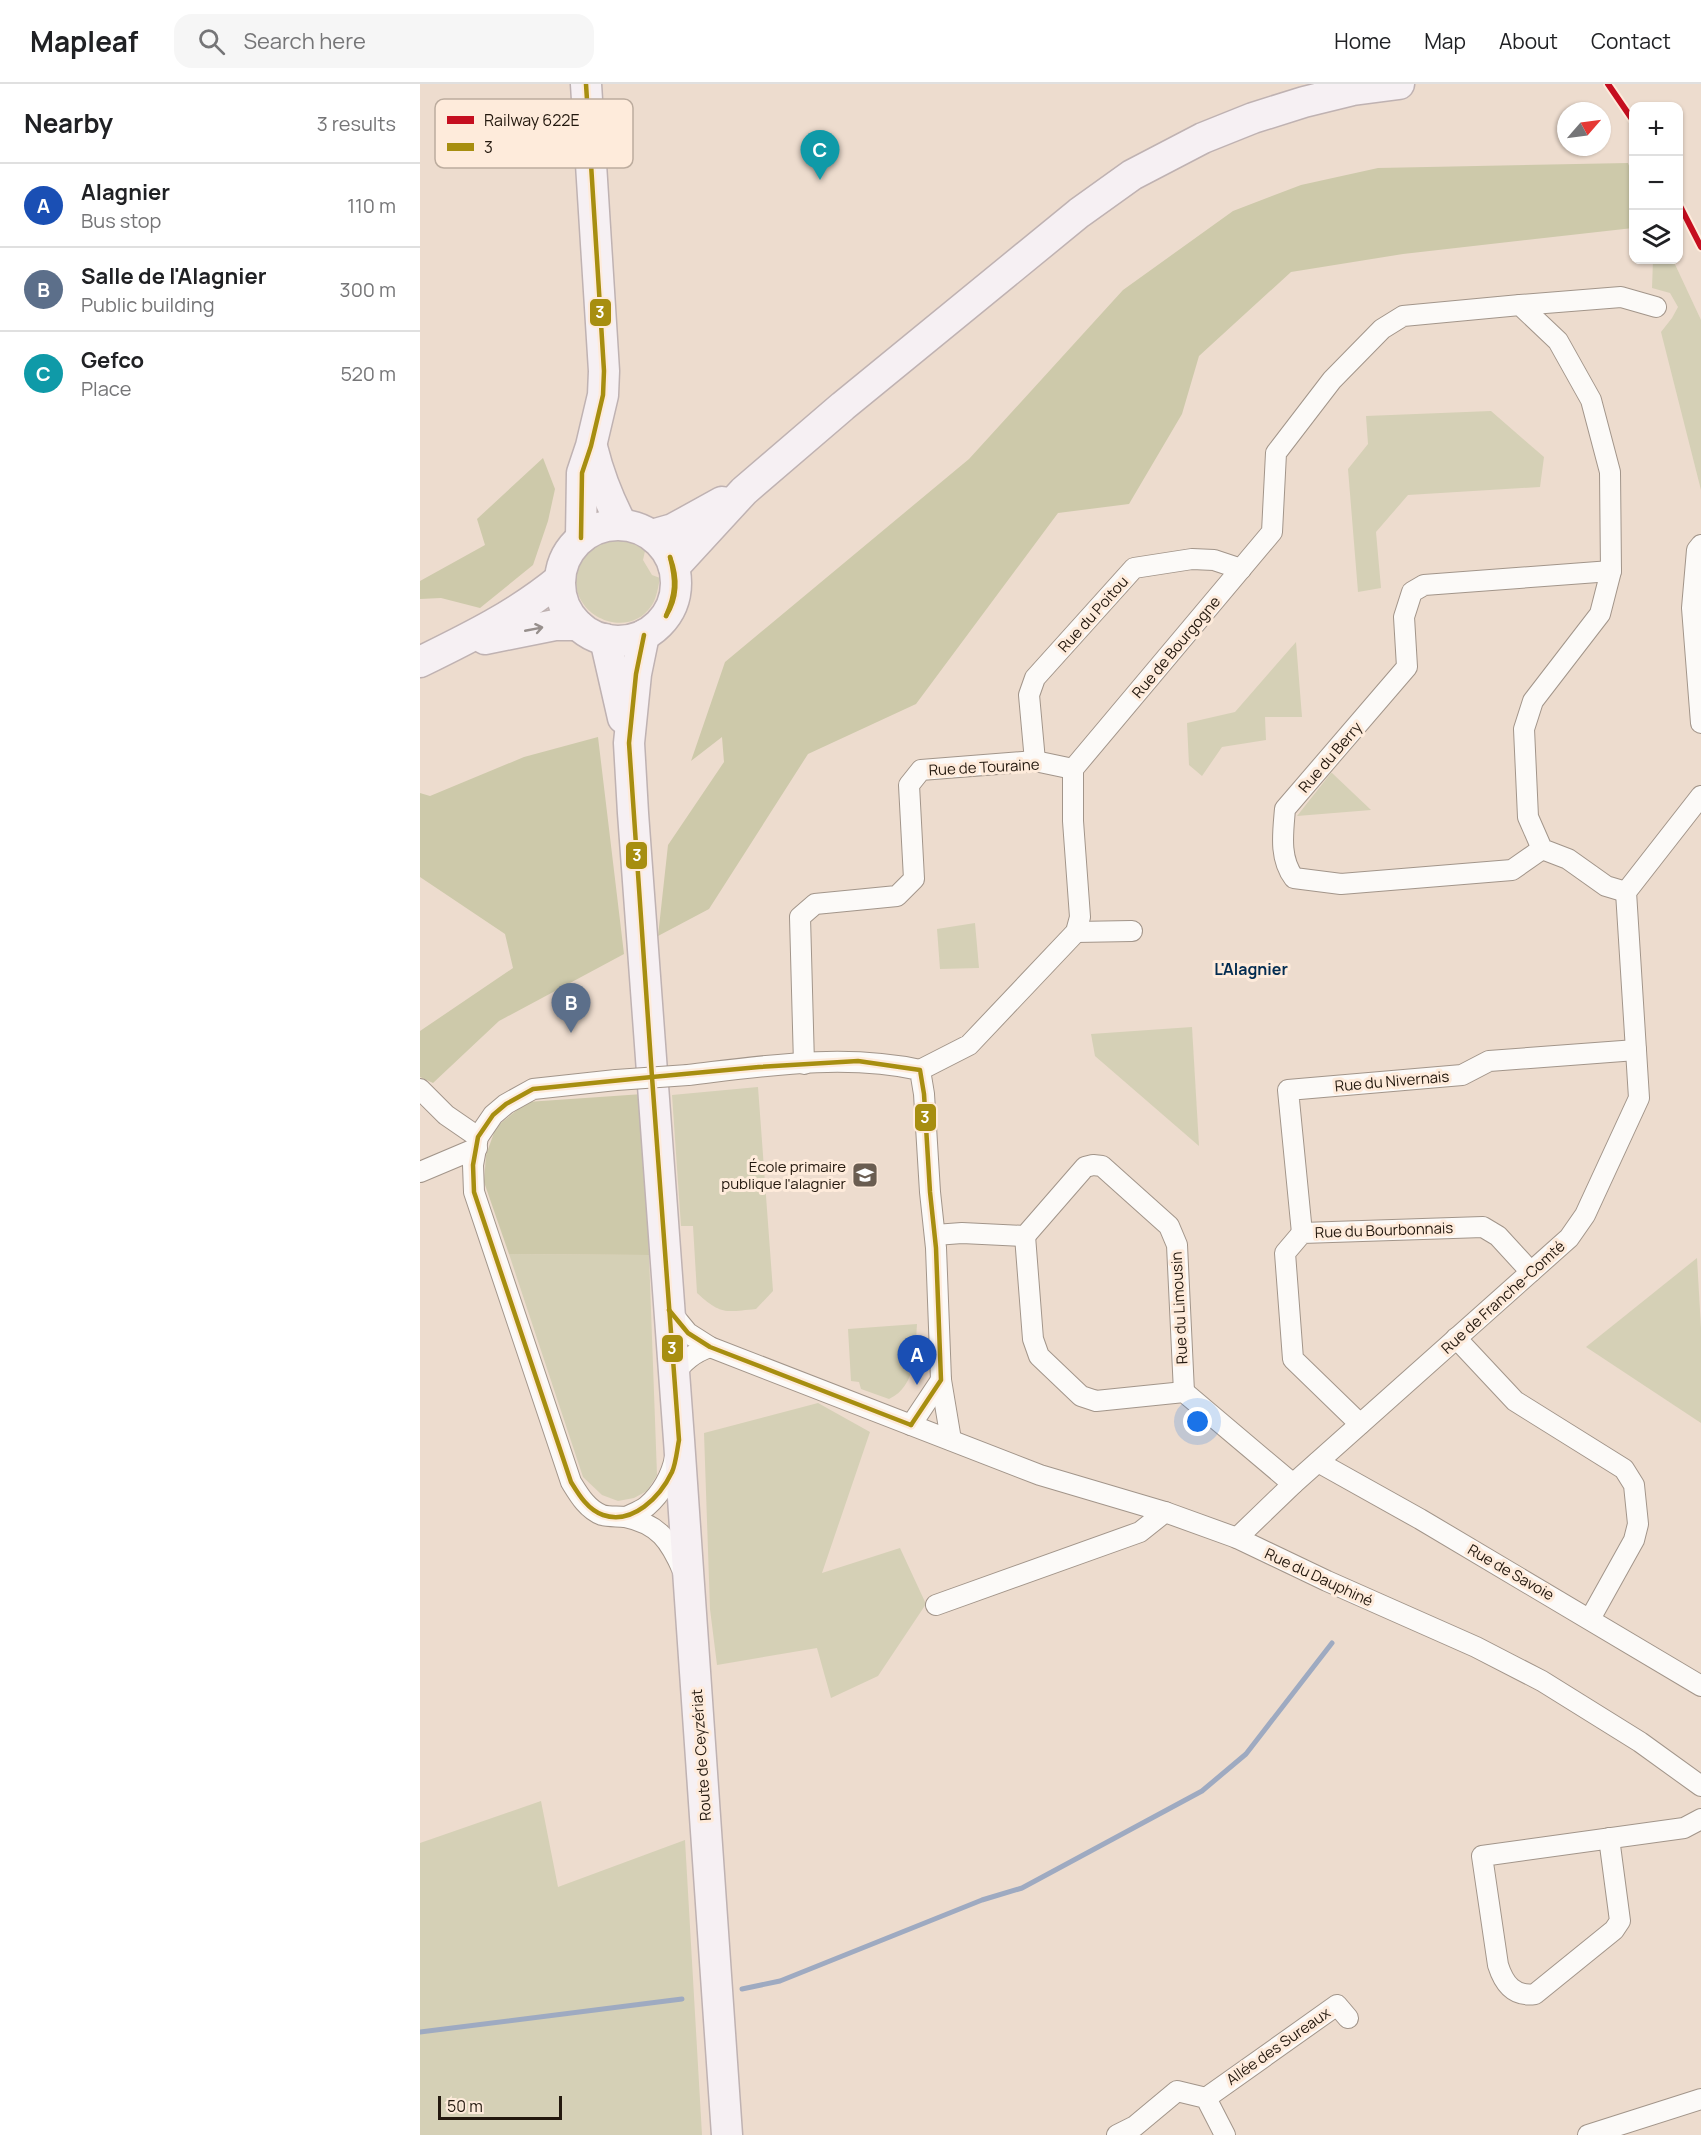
<!DOCTYPE html>
<html lang="en">
<head>
<meta charset="utf-8">
<style>
  body { margin:0; font-family:Manrope,sans-serif; background:#f6f6f6; color:#202124 }
  .controls { position:absolute; right:18px; top:18px; display:grid; overflow:hidden; border-radius:12px; box-shadow:0 2px 4px #0004 }
  .controls button { width:54px; height:54px; display:grid; place-items:center; padding:0; border:0; border-bottom:2px solid #e0e0e0; background:#fff; color:#202124; font:30px sans-serif }
  .compass { position:absolute; left:1137px; top:18px; width:54px; height:54px; border-radius:50%; background:#fff; box-shadow:0 2px 4px #0004; rotate:62deg }
  .scale { position:absolute; left:18px; bottom:15px; width:124px; box-sizing:border-box; padding-left:6px; border:3px solid #23180e; border-top:0; font-size:16px; line-height:21px; white-space:nowrap; color:#23180e; -webkit-text-stroke:4px #feebdb; paint-order:stroke }
  .you { position:absolute; left:778px; top:1338px; width:21px; height:21px; margin:-15px; border:4px solid #fff; border-radius:50%; background:#1a73e8; box-shadow:0 0 0 9px #1a73e833 }
  .badge { display:grid; place-items:center; width:39px; height:39px; border-radius:50%; background:#2563eb; color:#fff; font-size:20px; font-weight:700 }
  .pin { position:absolute; translate:-50% -50px; filter:drop-shadow(0 2px 3px #0008) }
  .pin::after { content:''; position:absolute; top:32px; width:21px; height:18px; background:inherit; clip-path:polygon(0 0,100% 0,50% 100%) }
  .list { margin:0; padding:0; list-style:none }
  h2 { display:flex; justify-content:space-between; align-items:center; height:78px; margin:0; padding:0 24px; font-size:26px }
  h2 small { font-size:20px; font-weight:400; color:#757577 }
  .list li { display:grid; grid-template-columns:39px 1fr auto; gap:18px; align-items:center; box-sizing:border-box; height:84px; padding:0 24px; border-top:2px solid #e0e0e0 }
  .list b { display:block; font-size:22px; white-space:nowrap }
  .list p { margin:0; font-size:20px; white-space:nowrap; color:#757577 }
  .list em { font-size:20px; font-style:normal; color:#757577 }
  .icon { flex:none; width:33px; height:33px; fill:none; stroke:currentColor; stroke-width:2; stroke-linecap:round; stroke-linejoin:round }
  .map { position:relative; flex:none; width:1281px; height:2051px; overflow:hidden }
  header { display:flex; align-items:center; gap:36px; box-sizing:border-box; height:84px; padding:0 30px; background:#fff; border-bottom:2px solid #e0e0e0 }
  header strong { font-size:28px }
  nav { display:flex; gap:33px; margin-inline-start:auto; font-size:21px }
  .search { width:420px; height:54px; background:#f6f6f6; display:flex; align-items:center; gap:15px; box-sizing:border-box; padding:0 21px; border-radius:18px; color:#757577; font-size:22px }
  main { display:flex }
  aside { flex:1; background:#fff }
  .map>svg:first-child { display:block }
  .green { fill:#d5d0b6 }
  .forest { fill:#cdc9aa }
  .lines { fill:none; stroke-linecap:round; stroke-linejoin:round }
  .stream { stroke:#9eaac1; stroke-width:5 }
  .minor-casing { stroke:#a2958a; stroke-width:22 }
  .primary-casing { stroke:#bfb2b2; stroke-width:33 }
  .minor { stroke:#fcfaf8; stroke-width:20 }
  .primary { stroke:#f6f0f3; stroke-width:30 }
  .minor-bridge-casing { stroke:#a2958a; stroke-width:22; stroke-linecap:butt }
  .minor-bridge { stroke:#fcfaf8; stroke-width:20 }
  .bus-1-casing { stroke:#feebdb; stroke-width:9 }
  .bus-1 { stroke:#a78e10; stroke-width:4.5 }
  .rail-1-casing { stroke:#feebdb; stroke-width:10 }
  .rail-1 { stroke:#c50e1f; stroke-width:6 }
  .oneway { stroke:#978f8c }
  .labels { text-anchor:middle; dominant-baseline:central; stroke-width:6; stroke-linejoin:round; paint-order:stroke }
  .street-label { font-size:15px; fill:#23180e; stroke:#feebdb }
  .poi-label { font-size:15px; fill:#23180e; stroke:#feebdb; text-anchor:end }
  .neighbourhood-label { font-size:16px; font-weight:bold; fill:#032c51; stroke:#feebdb }
  .key { fill:#feebdb; stroke:#bcac9e; stroke-width:1.5 }
  .key-label { font-size:16px; fill:#23180e }
  .line-badge { stroke:#feebdb; stroke-width:2 }
  .badge-label { font-size:16px; text-anchor:middle; font-weight:bold; fill:#fff }
</style>
</head>
<body>
<header>
<strong>Mapleaf</strong>
<div class="search"><svg class="icon" aria-label="search" viewBox="0 0 24 24"><circle cx="10" cy="10" r="6"/><path d="M15 15l6 6"/></svg>Search here</div>
<nav><a>Home</a><a>Map</a><a>About</a><a>Contact</a></nav>
</header>
<main>
<aside>
<h2>Nearby<small>3 results</small></h2>
<ul class="list">
<li><span class="badge" style="background:#1a4fb4">A</span><div><b>Alagnier</b><p>Bus stop</p></div><em>110 m</em></li>
<li><span class="badge" style="background:#5c6f8a">B</span><div><b>Salle de l'Alagnier</b><p>Public building</p></div><em>300 m</em></li>
<li><span class="badge" style="background:#0f9aa8">C</span><div><b>Gefco</b><p>Place</p></div><em>520 m</em></li>
</ul>
</aside>
<div class="map">
<svg width="1281" height="2051" viewBox="0 0 1281 2051">
  <rect width="100%" height="100%" fill="#eddcce"/>
  <g class="green">
    <path d="M1233 176H1253L1281 236V406L1241 248 1252 234 1258 223 1250 209 1232 204Z"/>
    <path d="M1071 327 1124 373 1120 403 988 411 956 448 961 504 938 508 928 385 948 360 946 332Z"/>
    <path d="M201 456 214 459 225 467 223 476 232 491 240 494C238 503 237 513 232 521 205 563 135 524 162 475 170 461 185 457 201 456Z"/>
    <path d="M876 558 882 633H845L846 656 802 663 782 692 769 681 767 639 815 628Z"/>
    <path d="M912 689 951 726 877 732 911 689Z"/>
    <path d="M555 839 559 884 520 885 517 845Z"/>
    <path d="M772 943 779 1062 675 972 671 950Z"/>
    <path d="M338 1003 353 1207 336 1225C305 1228 301 1231 277 1209L273 1142H261L252 1011Z"/>
    <path d="M89 1170 229 1171 237 1391 227 1407 214 1414 198 1417 182 1411 163 1393Z"/>
    <path d="M1277 1174 1281 1244V1339L1166 1263Z"/>
    <path d="M497 1240C495 1267 497 1302 469 1315L441 1305 439 1298 431 1297 428 1245Z"/>
    <path d="M398 1319 450 1348 402 1489 480 1464 506 1520 458 1592 411 1614 397 1564 297 1581 290 1525 284 1349Z"/>
    <path d="M121 1717 138 1803 265 1756 282 2051H0V1759Z"/>
  </g>
  <g class="forest">
    <path d="M1208 79 1213 93V144L983 170 871 188 779 272 762 330 709 420 638 429 496 620 388 670 289 825 238 852 248 761 304 678 302 653 271 677 305 578 549 375 703 206 813 127 881 101 958 84Z"/>
    <path d="M123 374 135 405 128 437 113 481 60 524 21 514 0 515V497L65 461 57 435Z"/>
    <path d="M178 653 204 870 79 937 13 999 0 993V947L93 884 85 850 0 793V709L10 712 104 673Z"/>
    <path d="M223 1010 229 1171 89 1170 64 1098 66 1071 76 1043 107 1018Z"/>
  </g>
  <g class="lines">
    <g class="stream">
      <path d="M322 1905 360 1897 562 1816 602 1804 782 1707 826 1670 912 1559"/>
      <path d="M0 1948 262 1915"/>
    </g>
    <defs>
      <g id="minor">
        <path d="M1100 221 1201 213 1236 223"/>
        <path d="M1281 461 1277 466 1272 524 1281 639"/>
        <path d="M615 677 609 611 615 594 714 484 772 475 794 476 821 485"/>
        <path d="M1122 765 1092 786 921 800 874 794C859 774 863 749 865 725L987 583 984 533 992 508 1004 501 1191 487"/>
        <path d="M656 848 712 847"/>
        <path d="M384 980 380 833 395 820 477 812 494 795 489 701 501 686 615 677 653 685"/>
        <path d="M500 986 549 961 656 848 660 833 653 737V685L852 448 856 369 912 296 962 245 983 232 1100 221 1138 257 1171 316 1190 388 1191 487 1180 530 1113 617 1104 645 1108 733 1122 765 1148 775 1186 802 1206 808"/>
        <path d="M268 991C344 982 424 969 500 986L504 1010 510 1108 516 1164 521 1296 531 1356"/>
        <path d="M196 996 113 1005 86 1020 73 1031 58 1053 53 1081 54 1108 151 1398C159 1411 167 1425 182 1431 189 1433 198 1432 205 1433 239 1440 250 1457 263 1487"/>
        <path d="M0 1005 26 1031 58 1053"/>
        <path d="M0 1088 57 1064"/>
        <path d="M882 1149 868 1006 1042 991 1069 977 1216 966"/>
        <path d="M515 1151 542 1149 605 1152 665 1083 673 1081 682 1082 749 1142 757 1161 764 1308"/>
        <path d="M605 1152 613 1255 619 1272 661 1312 676 1317 764 1308 873 1400"/>
        <path d="M249 1226 268 1249 290 1263 620 1391 745 1428 817 1454 907 1497 1056 1563 1122 1597 1220 1658 1281 1702"/>
        <path d="M1036 1254 1095 1317 1204 1385 1214 1401 1218 1440 1214 1456 1170 1535"/>
        <path d="M253 1291C264 1277 273 1269 290 1263"/>
        <path d="M940 1340 873 1275 865 1169 882 1149 1063 1143 1078 1152 1111 1188"/>
        <path d="M491 1341 521 1296"/>
        <path d="M898 1378 1000 1435 1281 1602"/>
        <path d="M206 1433C212 1430 221 1427 227 1422 241 1410 252 1391 255 1373"/>
        <path d="M817 1454 873 1400 1149 1154 1165 1131 1219 1014 1206 808 1281 712"/>
        <path d="M516 1521 720 1448 745 1428"/>
        <path d="M1189 1754 1200 1837 1194 1846 1115 1910C1094 1913 1084 1900 1078 1881L1062 1772 1264 1744 1281 1735"/>
        <path d="M786 2014 917 1921 928 1934"/>
        <path d="M697 2051 715 2042 757 2007 786 2014 805 2051"/>
        <path d="M1168 2051 1281 2015"/>
      </g>
      <g id="primary">
        <path d="M172 363C179 391 188 415 202 441"/>
        <circle cx="198" cy="499" r="58"/>
        <path d="M232 451 253 445 302 418"/>
        <path d="M161 454 162 389 171 362 183 311 184 287 166 0"/>
        <path d="M254 483 324 407 423 322 659 129 712 91 783 54 833 34 884 18 933 6 979 0"/>
        <path d="M224 551 216 590 209 659 213 729 259 1356 307 2051"/>
        <path d="M65 555 135 541H158"/>
        <path d="M185 555 203 634"/>
        <path d="M0 578C49 554 98 530 140 495"/>
      </g>
    </defs>
    <use href="#minor" class="minor-casing"/>
    <use href="#primary" class="primary-casing"/>
    <use href="#minor" class="minor"/>
    <use href="#primary" class="primary"/>
    <defs>
      <path id="minor-bridge" d="M196 996 268 991"/>
    </defs>
    <use href="#minor-bridge" class="minor-bridge-casing"/>
    <use href="#minor-bridge" class="minor-bridge"/>
    <defs>
      <g id="bus-1">
        <path d="M161 454 162 389 171 362 183 311 184 287 166 0"/>
        <path d="M246 532C256 509 256 497 250 473"/>
        <path d="M246 532C258 513 258 494 250 473"/>
        <path d="M224 551 216 590 209 659 232 993"/>
        <path d="M232 993 259 1356C257 1366 256 1379 252 1388 240 1413 213 1441 183 1431 168 1426 159 1411 151 1398L54 1108 53 1081 58 1053 73 1031 86 1020 113 1005Z"/>
        <path d="M232 993 339 983 438 977 500 986 504 1010 510 1108 516 1164 521 1296 491 1341"/>
        <path d="M249 1226 268 1249 290 1263 491 1341"/>
      </g>
    </defs>
    <use href="#bus-1" class="bus-1-casing"/>
    <use href="#bus-1" class="bus-1"/>
    <defs>
      <g id="rail-1">
        <path d="M1188 0 1214 38"/>
        <path d="M1258 118 1281 163"/>
      </g>
    </defs>
    <use href="#rail-1" class="rail-1-casing"/>
    <use href="#rail-1" class="rail-1"/>
  </g>
  <defs><path id="oneway-shaft" d="M-6 0H5M1.5-3L5.5 0L1.5 3" fill="none" stroke-width="1.6" stroke-linecap="round" stroke-linejoin="round" transform="scale(1.5)"/></defs>
  <use class="oneway" href="#oneway-shaft" transform="translate(114 545) rotate(-11)"/>
  <defs>
    <symbol id="school-square" viewBox="-11 -11 22 22"><rect x="-9" y="-9" width="18" height="18" rx="4" fill="#6a5d51" stroke="#feebdb"/><path d="M0-5L7-2L0 1L-7-2ZM-4 1L0 2.5L4 1V4Q0 6-4 4Z" fill="#fff"/></symbol>
  </defs>
  <g fill-rule="evenodd">
    <use href="#school-square" x="430" y="1076" width="30" height="30"/>
  </g>
  <g class="labels">
    <g class="street-label">
      <text transform="translate(673 530) rotate(-48)">Rue du Poitou</text>
      <text transform="translate(756 563) rotate(-50)">Rue de Bourgogne</text>
      <text transform="translate(910 673) rotate(-49)">Rue du Berry</text>
      <text transform="translate(564 683) rotate(-3)">Rue de Touraine</text>
      <text transform="translate(972 997) rotate(-5)">Rue du Nivernais</text>
      <text transform="translate(964 1146) rotate(-2)">Rue du Bourbonnais</text>
      <text transform="translate(1083 1213) rotate(-42)">Rue de Franche-Comté</text>
      <text transform="translate(759 1224) rotate(-93)">Rue du Limousin</text>
      <text transform="translate(1091 1488) rotate(30)">Rue de Savoie</text>
      <text transform="translate(899 1493) rotate(25)">Rue du Dauphiné</text>
      <text transform="translate(281 1671) rotate(-94)">Route de Ceyzériat</text>
      <text transform="translate(858 1962) rotate(-35)">Allée des Sureaux</text>
    </g>
    <g class="poi-label">
      <text x="426" y="1082">École primaire<tspan x="426" dy="17">publique l'alagnier</tspan></text>
    </g>
    <g class="neighbourhood-label">
      <text x="831" y="885">L'Alagnier</text>
    </g>
  </g>
  <rect x="15" y="15" width="198" height="69" rx="9" class="key"/>
  <rect x="27" y="32" width="27" height="8" fill="#c50e1f"/>
  <rect x="27" y="59" width="27" height="8" fill="#a78e10"/>
  <g class="key-label">
    <text x="64" y="42">Railway 622E</text>
    <text x="64" y="69">3</text>
  </g>
  <g class="line-badge">
    <rect x="169" y="214" width="23" height="29" rx="6" fill="#a78e10"/>
    <rect x="205" y="757" width="23" height="29" rx="6" fill="#a78e10"/>
    <rect x="494" y="1019" width="23" height="29" rx="6" fill="#a78e10"/>
    <rect x="241" y="1250" width="23" height="29" rx="6" fill="#a78e10"/>
  </g>
  <g class="badge-label">
    <text x="180" y="234">3</text>
    <text x="217" y="777">3</text>
    <text x="505" y="1039">3</text>
    <text x="252" y="1270">3</text>
  </g>
</svg>
<div class="controls">
<button>+</button>
<button>−</button>
<button><svg class="icon" aria-label="layers" viewBox="0 0 24 24"><path d="M12 4l9 5-9 5-9-5zM3 14l9 5 9-5"/></svg></button>
</div>
<svg class="compass" viewBox="-18 -18 36 36"><path d="M0-13l5 13h-10z" fill="#e53935"/><path d="M0 13l5-13h-10z" fill="#757577"/></svg>
<div class="scale">50 m</div>
<div class="you"></div>
<div class="pin badge" style="left:497px;top:1301px;background:#1a4fb4">A</div>
<div class="pin badge" style="left:151px;top:949px;background:#5c6f8a">B</div>
<div class="pin badge" style="left:400px;top:96px;background:#0f9aa8">C</div>
</div>
</main>
</body>
</html>
